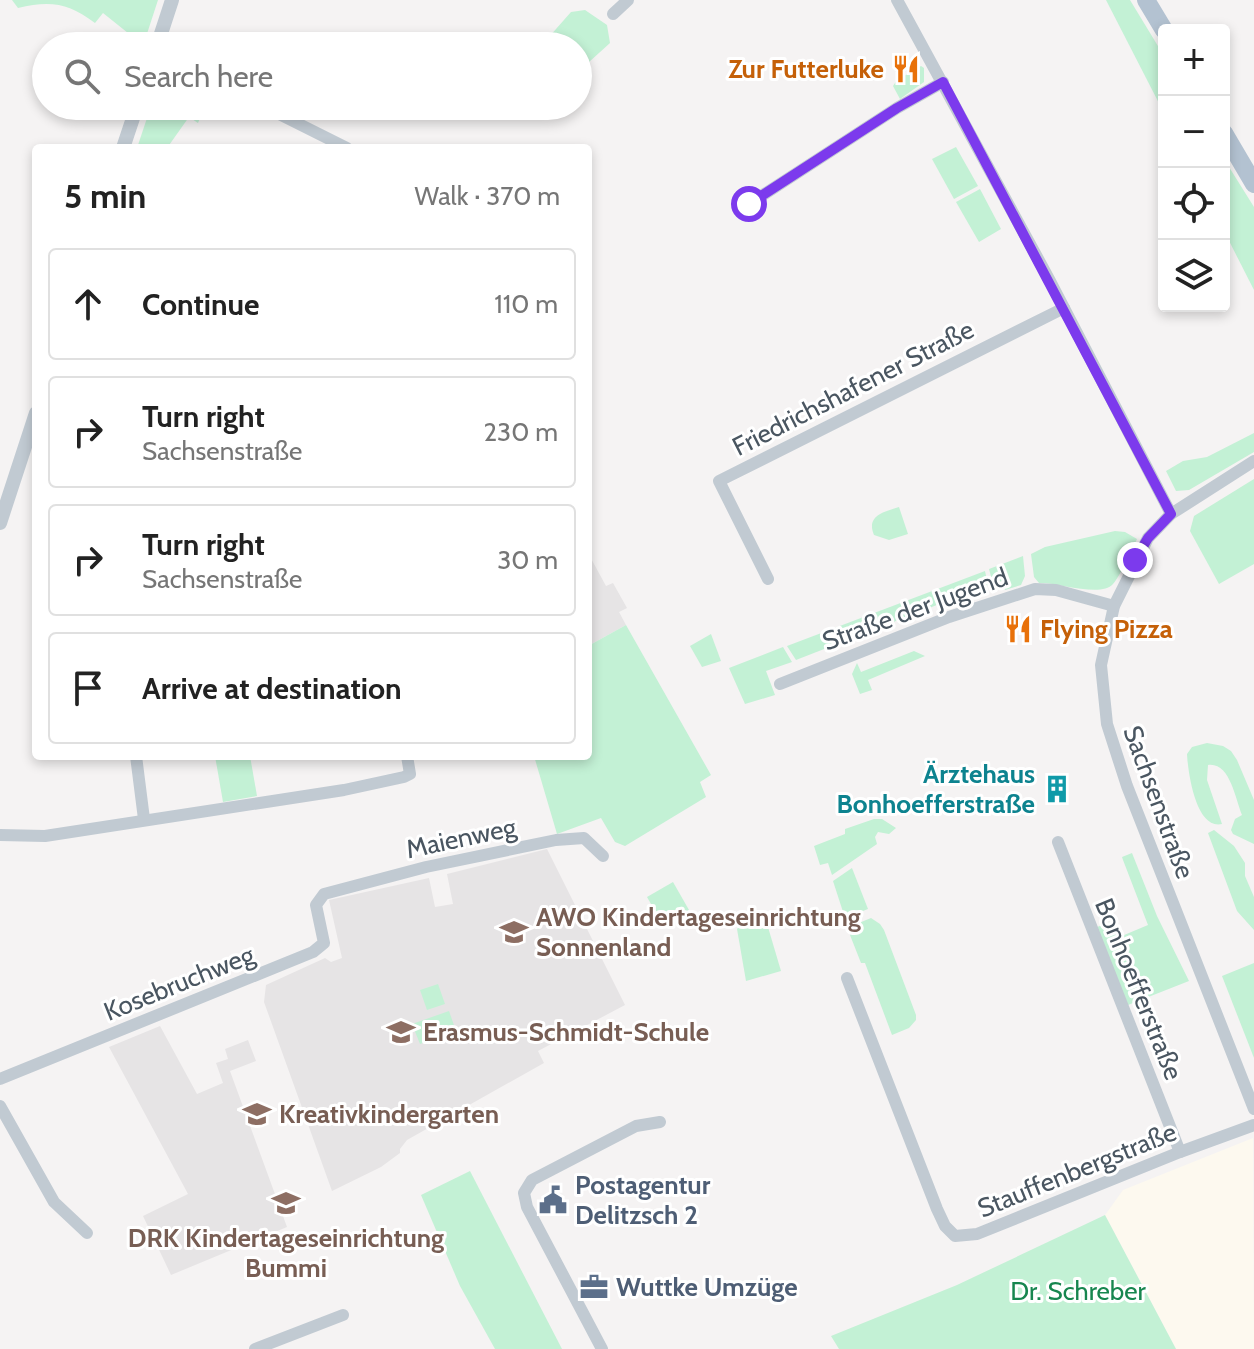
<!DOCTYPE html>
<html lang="en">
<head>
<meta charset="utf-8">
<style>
  body { margin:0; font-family:Cabin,sans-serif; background:#f6f6f6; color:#222 }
  .controls { position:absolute; right:24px; top:24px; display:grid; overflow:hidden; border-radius:8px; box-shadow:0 4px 12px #0003 }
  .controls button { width:72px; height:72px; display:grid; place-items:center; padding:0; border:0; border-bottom:2px solid #e0e0e0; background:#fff; color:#222; font:40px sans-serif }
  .stop { position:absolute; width:24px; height:24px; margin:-18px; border:6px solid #7c3aed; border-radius:50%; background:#fff }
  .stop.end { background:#7c3aed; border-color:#fff; box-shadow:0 2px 8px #0008 }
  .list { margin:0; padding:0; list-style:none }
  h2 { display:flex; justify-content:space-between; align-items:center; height:104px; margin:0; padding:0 32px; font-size:34px }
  h2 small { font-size:26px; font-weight:400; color:#767676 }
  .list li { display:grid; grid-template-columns:52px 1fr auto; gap:24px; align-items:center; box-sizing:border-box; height:112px; margin:0 16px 16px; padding:0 16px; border:2px solid #e0e0e0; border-radius:8px }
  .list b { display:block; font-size:30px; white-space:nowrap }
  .list p { margin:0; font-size:26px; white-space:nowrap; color:#767676 }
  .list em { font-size:26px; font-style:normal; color:#767676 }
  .icon { flex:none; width:44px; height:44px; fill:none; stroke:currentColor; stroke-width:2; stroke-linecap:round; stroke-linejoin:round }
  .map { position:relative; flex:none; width:1254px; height:1349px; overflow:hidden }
  .search { position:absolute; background:#fff; box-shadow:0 4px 12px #0003; left:32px; top:32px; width:560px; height:88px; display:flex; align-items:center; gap:20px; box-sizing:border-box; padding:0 28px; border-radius:44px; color:#767676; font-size:30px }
  .panel { position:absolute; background:#fff; box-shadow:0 4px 12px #0003; left:32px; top:144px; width:560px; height:616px; border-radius:8px }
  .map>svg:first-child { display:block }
  .commercial { fill:#fdf9ef }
  .education { fill:#e6e4e5 }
  .green { fill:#c3f1d5 }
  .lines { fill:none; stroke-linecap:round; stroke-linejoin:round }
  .minor { stroke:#c1cad2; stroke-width:12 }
  .tertiary { stroke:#c1cad2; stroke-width:14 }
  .primary { stroke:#b3c2d1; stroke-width:18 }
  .route { stroke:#7c3aed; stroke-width:10 }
  .labels { text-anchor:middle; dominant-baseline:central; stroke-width:6; stroke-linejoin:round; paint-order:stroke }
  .food-label { font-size:26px; font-weight:bold; fill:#c56008; stroke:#fff; text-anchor:end }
  .street-label { font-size:26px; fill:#4a5661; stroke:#fff }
  .culture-label { font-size:26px; font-weight:bold; fill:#0d838f; stroke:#fff; text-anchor:end }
  .education-label { font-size:26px; font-weight:bold; fill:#785e54; stroke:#fff; text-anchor:start }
  .service-label { font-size:26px; font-weight:bold; fill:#4e5e75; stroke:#fff; text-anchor:start }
  .park-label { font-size:26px; fill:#17864f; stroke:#fff }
</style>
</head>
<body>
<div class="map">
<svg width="1254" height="1349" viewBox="0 0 1254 1349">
  <rect width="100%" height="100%" fill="#f5f3f3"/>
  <path class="commercial" d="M1253 1138 1254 1349H1176L1105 1215 1123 1190Z"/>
  <g class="education">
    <path d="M588 553 606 586 613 583 627 608 619 612 626 625 588 646Z"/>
    <path d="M547 849 625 1005 538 1051 544 1063 407 1140 400 1149V1153L381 1167 332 1191 264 1002 266 985 325 958 331 962 342 958 329 900 429 878 435 907 453 904 447 874Z"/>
    <path d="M160 1026 197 1094 223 1083 216 1063 228 1059 225 1049 248 1040 256 1061 230 1071 287 1227 171 1275 143 1216 188 1194 109 1047Z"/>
  </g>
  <g class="green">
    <path d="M12 0H158L143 46H129L122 42 128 33 103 13 95 23C69 3 50 0 18 8Z"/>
    <path d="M1106 0H1130L1164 56V113Z"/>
    <path d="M585 10 607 25 610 43 578 72V46H541L571 12Z"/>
    <path d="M921 66 924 68V82L900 99 893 86 897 80Z"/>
    <path d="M151 106H205L198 123 189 117 167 148H137Z"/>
    <path d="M956 147 978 186 954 199 932 159Z"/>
    <path d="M1224 159 1254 207V290L1224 231Z"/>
    <path d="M980 189 1001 229 979 242 956 202Z"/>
    <path d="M1254 433V452L1189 490 1176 491 1166 471 1183 461 1207 457Z"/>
    <path d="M1254 479V564L1219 584 1190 531 1194 516Z"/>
    <path d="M899 507 908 534 889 540 874 535C866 516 883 512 899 507Z"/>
    <path d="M1115 531 1125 532 1137 539C1131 551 1121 575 1113 584 1101 598 1057 582 1039 583L1034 577 1031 554 1045 547Z"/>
    <path d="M1023 556 1025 576 1021 585 1005 590 1002 581 993 584 989 569Z"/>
    <path d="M985 571 988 585 796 660 787 646Z"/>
    <path d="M626 625 711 775 700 782 706 797 625 846 615 842 601 818 557 834 534 756H588V646Z"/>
    <path d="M711 634 721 661 702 667 690 646Z"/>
    <path d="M783 647 792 662 766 671 775 695 745 704 729 668Z"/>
    <path d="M914 651 925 656 868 680 872 690 860 694 852 674 857 663 861 672Z"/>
    <path d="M1207 743 1223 746 1231 751 1237 760 1254 800V844L1233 834 1231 830 1235 819 1242 815C1235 798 1230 762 1208 765L1207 780 1222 824C1196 830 1188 773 1187 754L1192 747Z"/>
    <path d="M215 756H250L257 796 223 802Z"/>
    <path d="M874 819H882L896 828 889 834 878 832 875 837 877 844 832 875 828 863 820 865 814 846 845 834V829Z"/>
    <path d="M1214 830 1234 846 1245 863V876L1254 897V930L1237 911 1208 833Z"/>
    <path d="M1132 853 1157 916 1189 981 1128 1005 1097 927 1111 922 1117 938 1148 925 1123 860 1122 857Z"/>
    <path d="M852 868 868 909 845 918 833 881Z"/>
    <path d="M673 882 689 910 663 925 647 897Z"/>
    <path d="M765 917 781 971 746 981 737 929 742 923Z"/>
    <path d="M871 918 880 924 884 930 916 1015V1020L909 1028 892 1035 865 963H861L850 935 854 925Z"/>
    <path d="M1254 963V1058L1222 976Z"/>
    <path d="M438 984 445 1004 427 1010 420 990Z"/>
    <path d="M449 1011 456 1031 420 1044 412 1024Z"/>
    <path d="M470 1171 562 1349H495L460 1286 421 1195Z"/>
    <path d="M1105 1215 1176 1349H839L831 1336 957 1285Z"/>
  </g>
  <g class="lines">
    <g class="minor">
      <path d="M897 0 1049 279 1171 514"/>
      <path d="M613 14 628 0"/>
      <path d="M263 106 347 148"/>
      <path d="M749 204 897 108 943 82"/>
      <path d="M1254 461 1171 514 1148 538 1114 606 1101 665 1107 724 1127 786 1254 1109"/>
      <path d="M768 579 719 481 1064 308"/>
      <path d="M780 684 949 617 1035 589 1056 590 1114 606"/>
      <path d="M136 756 144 819"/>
      <path d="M0 835 45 836 344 790 404 777 410 774 407 756"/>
      <path d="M1058 842 1180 1152"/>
      <path d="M847 978 937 1209 945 1226 955 1236 977 1234 1180 1152 1254 1125"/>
      <path d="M0 1079 313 952 324 943 316 905 324 894 426 867 556 840 584 838 603 856"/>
      <path d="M0 1106 54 1202 87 1233"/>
      <path d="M255 1349 343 1315"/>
      <path d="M602 1349 527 1207 524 1193 532 1180 636 1126 660 1122"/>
    </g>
    <g class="tertiary">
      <path d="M157 46 172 0"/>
      <path d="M123 148 137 106"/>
      <path d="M0 523 36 413"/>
    </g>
    <g class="primary">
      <path d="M1146 0 1164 30"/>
      <path d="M1224 133 1254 184"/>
    </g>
  </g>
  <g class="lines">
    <path class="route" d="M749 204 897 108 943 82 1171 514 1148 538 1135 560"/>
  </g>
  <defs>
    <symbol id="restaurant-bare" viewBox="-9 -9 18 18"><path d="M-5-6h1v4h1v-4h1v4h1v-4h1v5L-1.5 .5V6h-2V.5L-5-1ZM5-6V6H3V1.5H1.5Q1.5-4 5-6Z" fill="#e8710a" stroke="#fff" stroke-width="2.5" paint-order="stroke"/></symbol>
    <symbol id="building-bare" viewBox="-9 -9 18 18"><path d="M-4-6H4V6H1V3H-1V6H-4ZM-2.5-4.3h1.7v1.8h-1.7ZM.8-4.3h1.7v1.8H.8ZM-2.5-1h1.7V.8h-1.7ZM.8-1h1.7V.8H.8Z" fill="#0f9aa8" stroke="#fff" stroke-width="2.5" paint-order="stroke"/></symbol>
    <symbol id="school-bare" viewBox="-9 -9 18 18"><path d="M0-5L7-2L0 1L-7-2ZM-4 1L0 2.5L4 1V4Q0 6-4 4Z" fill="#8d6e63" stroke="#fff" stroke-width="2.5" paint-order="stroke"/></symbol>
    <symbol id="civic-bare" viewBox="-9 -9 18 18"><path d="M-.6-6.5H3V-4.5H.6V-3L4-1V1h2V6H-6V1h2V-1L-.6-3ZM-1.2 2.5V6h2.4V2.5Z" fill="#5c6f8a" stroke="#fff" stroke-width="2.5" paint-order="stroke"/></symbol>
    <symbol id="office-bare" viewBox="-9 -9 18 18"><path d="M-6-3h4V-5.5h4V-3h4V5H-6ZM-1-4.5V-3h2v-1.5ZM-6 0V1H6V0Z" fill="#5c6f8a" stroke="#fff" stroke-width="2.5" paint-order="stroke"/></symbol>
  </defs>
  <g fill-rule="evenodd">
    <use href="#restaurant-bare" x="886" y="49" width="40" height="40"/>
    <use href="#restaurant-bare" x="998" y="609" width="40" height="40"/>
    <use href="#building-bare" x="1037" y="769" width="40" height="40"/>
    <use href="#school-bare" x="494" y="912" width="40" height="40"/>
    <use href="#school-bare" x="381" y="1012" width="40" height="40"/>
    <use href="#school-bare" x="237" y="1094" width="40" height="40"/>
    <use href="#civic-bare" x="533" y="1180" width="40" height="40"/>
    <use href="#school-bare" x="266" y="1183" width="40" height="40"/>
    <use href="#office-bare" x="574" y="1267" width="40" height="40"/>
  </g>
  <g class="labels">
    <g class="food-label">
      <text x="884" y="69">Zur Futterluke</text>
      <text x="1040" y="629" text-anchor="start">Flying Pizza</text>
    </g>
    <g class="street-label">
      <text transform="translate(853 388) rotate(-27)">Friedrichshafener Straße</text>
      <text transform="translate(915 609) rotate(-20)">Straße der Jugend</text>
      <text transform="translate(1159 802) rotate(70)">Sachsenstraße</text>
      <text transform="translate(461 838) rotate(-12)">Maienweg</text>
      <text transform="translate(179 983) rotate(-22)">Kosebruchweg</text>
      <text transform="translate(1139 989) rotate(68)">Bonhoefferstraße</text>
      <text transform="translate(1077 1170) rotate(-22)">Stauffenbergstraße</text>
    </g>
    <g class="culture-label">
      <text x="1035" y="774">Ärztehaus<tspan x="1035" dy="30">Bonhoefferstraße</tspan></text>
    </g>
    <g class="education-label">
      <text x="536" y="917">AWO Kindertageseinrichtung<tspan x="536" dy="30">Sonnenland</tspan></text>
      <text x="423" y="1032">Erasmus-Schmidt-Schule</text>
      <text x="279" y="1114">Kreativkindergarten</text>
      <text x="286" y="1238" text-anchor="middle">DRK Kindertageseinrichtung<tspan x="286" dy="30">Bummi</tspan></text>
    </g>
    <g class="service-label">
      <text x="575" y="1185">Postagentur<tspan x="575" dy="30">Delitzsch 2</tspan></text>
      <text x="616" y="1287">Wuttke Umzüge</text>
    </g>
    <g class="park-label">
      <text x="1078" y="1291">Dr. Schreber</text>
    </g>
  </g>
</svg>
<div class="controls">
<button>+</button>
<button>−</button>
<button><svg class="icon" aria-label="locate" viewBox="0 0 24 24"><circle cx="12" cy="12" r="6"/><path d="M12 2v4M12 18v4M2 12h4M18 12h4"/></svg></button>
<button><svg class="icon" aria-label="layers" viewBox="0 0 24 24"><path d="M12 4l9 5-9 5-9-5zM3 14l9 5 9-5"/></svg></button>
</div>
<div class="stop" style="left:749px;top:204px"></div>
<div class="stop end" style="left:1135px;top:560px"></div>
<div class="search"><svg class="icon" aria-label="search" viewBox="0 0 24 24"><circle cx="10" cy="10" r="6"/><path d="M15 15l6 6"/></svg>Search here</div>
<section class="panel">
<h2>5 min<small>Walk · 370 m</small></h2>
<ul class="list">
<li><svg class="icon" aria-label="ahead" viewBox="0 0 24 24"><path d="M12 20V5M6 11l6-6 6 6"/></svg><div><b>Continue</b></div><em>110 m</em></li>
<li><svg class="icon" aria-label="right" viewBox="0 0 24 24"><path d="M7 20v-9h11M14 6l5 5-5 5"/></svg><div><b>Turn right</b><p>Sachsenstraße</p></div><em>230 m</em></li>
<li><svg class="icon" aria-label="right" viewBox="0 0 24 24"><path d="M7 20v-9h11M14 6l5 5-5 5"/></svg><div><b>Turn right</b><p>Sachsenstraße</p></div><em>30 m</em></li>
<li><svg class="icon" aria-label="arrive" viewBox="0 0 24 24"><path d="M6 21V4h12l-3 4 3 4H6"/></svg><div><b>Arrive at destination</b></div></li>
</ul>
</section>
</div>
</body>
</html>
